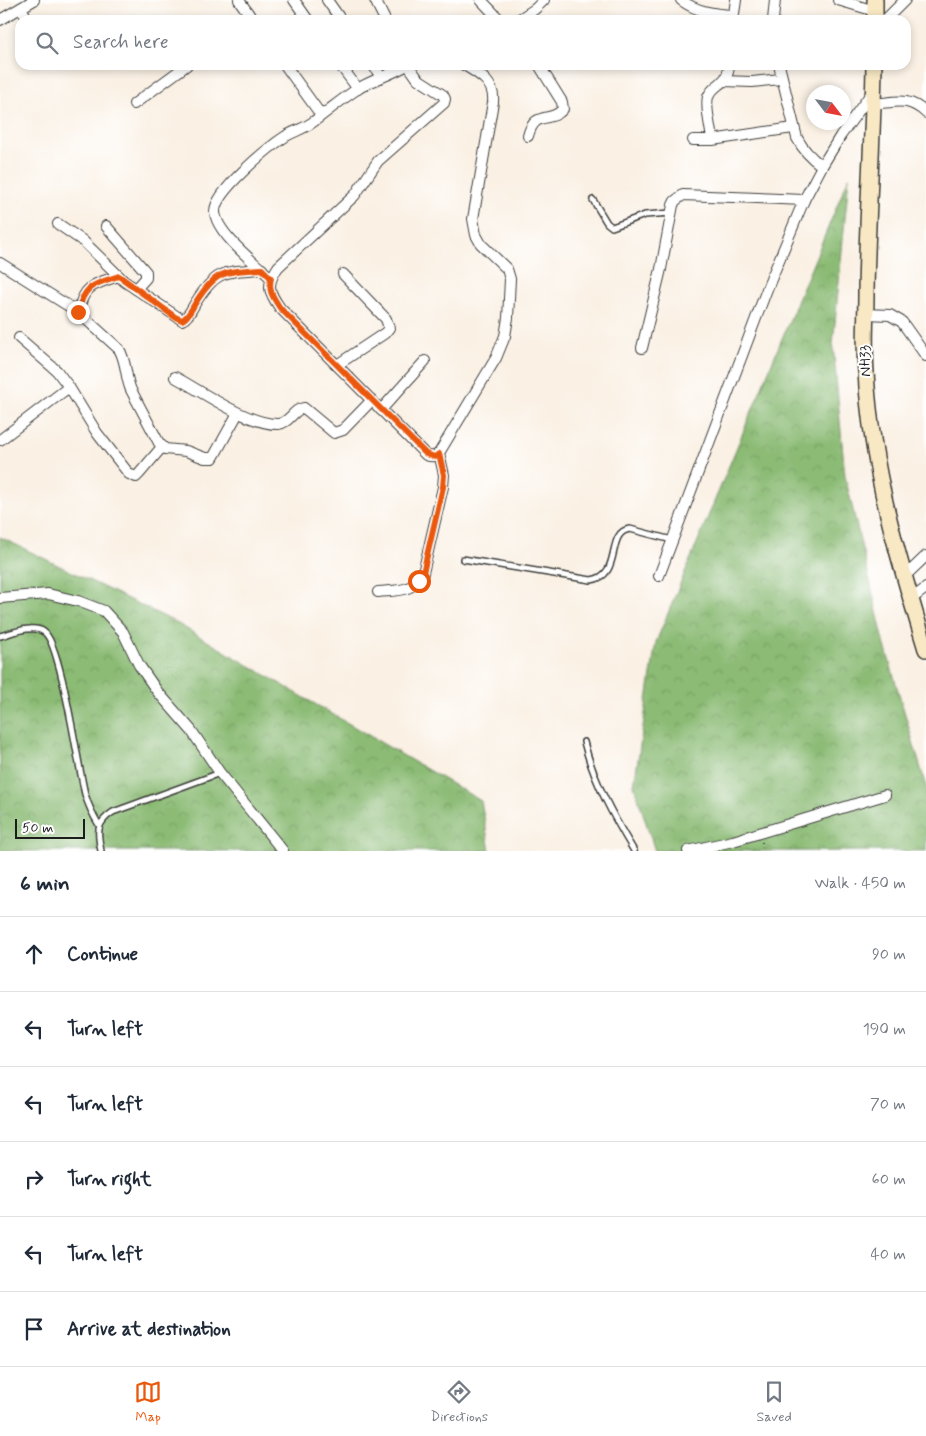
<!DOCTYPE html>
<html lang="en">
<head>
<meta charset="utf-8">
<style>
  body { margin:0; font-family:Mynerve,sans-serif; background:#f2f2f3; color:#1f2937 }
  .compass { position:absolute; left:806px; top:85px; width:45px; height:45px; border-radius:50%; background:#fff; box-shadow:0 2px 8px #0003; rotate:122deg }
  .scale { position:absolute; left:15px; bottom:12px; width:70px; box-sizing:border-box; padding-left:5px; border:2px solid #1c1c1c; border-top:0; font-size:14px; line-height:18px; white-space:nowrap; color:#1c1c1c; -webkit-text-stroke:4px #fff; paint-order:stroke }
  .stop { position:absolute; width:15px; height:15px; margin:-11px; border:4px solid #ea580c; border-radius:50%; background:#fff }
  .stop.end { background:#ea580c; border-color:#fff; box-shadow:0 1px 5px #0008 }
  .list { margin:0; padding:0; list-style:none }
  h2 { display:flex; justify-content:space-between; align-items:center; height:65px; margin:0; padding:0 20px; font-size:21px }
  h2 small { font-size:16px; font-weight:400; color:#747a83 }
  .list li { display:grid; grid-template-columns:32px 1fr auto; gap:15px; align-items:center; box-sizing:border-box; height:75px; padding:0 20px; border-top:1px solid #e0e1e3 }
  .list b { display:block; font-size:19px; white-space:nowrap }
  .list em { font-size:16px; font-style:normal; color:#747a83 }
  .icon { flex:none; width:28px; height:28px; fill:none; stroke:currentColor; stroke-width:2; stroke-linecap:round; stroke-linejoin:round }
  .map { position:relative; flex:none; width:926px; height:851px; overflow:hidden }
  .search { position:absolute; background:#fff; box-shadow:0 2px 8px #0003; left:15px; right:15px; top:15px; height:55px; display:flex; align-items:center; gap:12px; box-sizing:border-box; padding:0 18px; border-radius:15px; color:#747a83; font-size:19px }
  .sheet { height:515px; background:#fff }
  nav { display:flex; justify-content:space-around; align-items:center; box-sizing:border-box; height:70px; border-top:1px solid #e0e1e3; background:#fff; font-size:14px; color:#747a83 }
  nav a { display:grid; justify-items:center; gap:2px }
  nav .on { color:#ea580c }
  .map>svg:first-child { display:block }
  .forest { fill:url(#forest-crowns); stroke:#546c48 }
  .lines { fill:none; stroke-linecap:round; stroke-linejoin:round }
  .service-casing { stroke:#3d3c3a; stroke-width:8 }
  .minor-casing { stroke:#3d3c3a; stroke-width:12 }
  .secondary-casing { stroke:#3d3c3a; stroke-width:18 }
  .path { stroke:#3d3c3a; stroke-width:2; stroke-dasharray:1 4; stroke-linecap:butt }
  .service { stroke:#fff; stroke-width:5 }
  .minor { stroke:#fff; stroke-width:10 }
  .secondary { stroke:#f8e8c3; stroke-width:15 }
  .route { stroke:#ea580c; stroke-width:6 }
  .labels { text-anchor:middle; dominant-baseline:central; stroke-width:4; stroke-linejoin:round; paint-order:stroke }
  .street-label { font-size:15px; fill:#1c1c1c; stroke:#fff }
</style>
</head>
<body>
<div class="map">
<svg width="926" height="851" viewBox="0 0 926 851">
  <defs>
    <pattern id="forest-crowns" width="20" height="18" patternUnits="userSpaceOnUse" patternTransform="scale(1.25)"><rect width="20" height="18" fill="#8bbb74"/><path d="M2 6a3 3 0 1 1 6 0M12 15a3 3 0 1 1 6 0" fill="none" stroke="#77a064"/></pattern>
  </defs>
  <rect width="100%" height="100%" fill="#fff"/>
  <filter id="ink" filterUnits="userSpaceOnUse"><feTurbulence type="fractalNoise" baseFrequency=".02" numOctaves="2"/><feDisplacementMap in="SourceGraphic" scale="10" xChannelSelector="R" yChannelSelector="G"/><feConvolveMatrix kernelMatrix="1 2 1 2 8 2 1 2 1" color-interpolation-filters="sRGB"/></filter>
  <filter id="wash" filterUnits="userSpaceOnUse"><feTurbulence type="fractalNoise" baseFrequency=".0096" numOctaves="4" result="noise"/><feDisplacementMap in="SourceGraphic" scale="20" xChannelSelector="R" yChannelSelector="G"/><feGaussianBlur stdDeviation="1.12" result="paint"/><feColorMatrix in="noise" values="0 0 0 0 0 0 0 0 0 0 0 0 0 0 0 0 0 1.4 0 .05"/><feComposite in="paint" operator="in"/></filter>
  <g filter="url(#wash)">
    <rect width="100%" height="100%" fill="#faf0e3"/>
    <g class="forest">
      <path d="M849 177 833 344 845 476 885 646 926 786V851H655L634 785 656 642Z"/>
      <path d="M0 537 173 621 481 801 490 851H0Z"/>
    </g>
  </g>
  <g filter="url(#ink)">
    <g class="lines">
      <defs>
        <g id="service">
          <path d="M593 200 607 223 612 227 645 215 671 213"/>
          <path d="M463 559 591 580C623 576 605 532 630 529L672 540"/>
          <path d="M0 636C12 633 33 624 44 632 61 643 78 767 85 794 88 805 93 815 99 825"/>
          <path d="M584 742C594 782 613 816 634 851"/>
          <path d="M101 851C97 832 96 823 113 812L220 773"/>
        </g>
        <g id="minor">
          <path d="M239 0 253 20"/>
          <path d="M294 0 308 20"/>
          <path d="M327 0 341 20"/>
          <path d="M375 0 385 20"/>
          <path d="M481 0 500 20"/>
          <path d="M681 0C697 12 714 14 733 15"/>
          <path d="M838 0 875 11"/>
          <path d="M21 8 28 20"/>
          <path d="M0 20 34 0"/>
          <path d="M518 20 535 9 544 0"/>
          <path d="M733 20 736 0"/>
          <path d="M773 20 775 0"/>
          <path d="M885 20 905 0"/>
          <path d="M285 65 321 115"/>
          <path d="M340 65 358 89"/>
          <path d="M373 65 381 77"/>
          <path d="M408 65 418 79 443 95 445 99 444 103 378 161 355 195 278 267C266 285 268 291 280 308L426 455C432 457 435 457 439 453L496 358 505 336 508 318 510 279 507 269 481 244 476 235 473 219 493 102C495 82 479 74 464 65"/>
          <path d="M779 65 797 138C803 150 811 158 822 166"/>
          <path d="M723 81 752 82 781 79"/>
          <path d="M134 104 187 65"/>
          <path d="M874 104C896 102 908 96 926 113"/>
          <path d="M528 136C535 109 550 124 563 109L562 102 539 65"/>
          <path d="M693 140H712L793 128"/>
          <path d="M712 140C711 129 705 107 708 97 714 82 728 86 729 65"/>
          <path d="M58 224 83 241 124 281 182 320C189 317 192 308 196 302 217 269 225 272 262 269"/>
          <path d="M106 226 146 272V278L136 289"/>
          <path d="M0 263 78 312 119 349C127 362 125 377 131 390L159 443 165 449 186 451 205 458H213L238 413"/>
          <path d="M271 278C256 264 216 233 215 212 214 192 269 147 286 136 295 131 305 128 313 122 328 111 343 98 359 88 375 79 392 74 407 65"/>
          <path d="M78 312C84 285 94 284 119 276"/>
          <path d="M866 314 890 315 902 322 926 356"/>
          <path d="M19 338 57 371 69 387 97 433 129 474 136 477 139 474 162 447"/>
          <path d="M642 348 661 269 673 205 675 201 683 195 804 200"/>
          <path d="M337 365 385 333 389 328 386 319 343 274"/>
          <path d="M175 377C201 391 249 425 278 424 290 423 293 409 304 408L334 433 343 430 372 400"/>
          <path d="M381 410 425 361"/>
          <path d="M0 440 69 387"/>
          <path d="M659 576 767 289 804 200 822 166 841 135 873 91"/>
          <path d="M903 578 926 556"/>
          <path d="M378 592C397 590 413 593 423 573L443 487 444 475 439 453"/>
          <path d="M0 598 48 594 78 601 104 611 123 632 139 665 157 691 191 730 220 773 283 851"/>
          <path d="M910 600 926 588"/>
          <path d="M688 851 733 841 885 795"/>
        </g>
        <g id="secondary">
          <path d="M875 20V0"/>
          <path d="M874 65C873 141 867 217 866 293 866 319 864 346 866 372 871 468 898 558 926 649"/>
        </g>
      </defs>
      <use href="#service" class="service-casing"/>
      <use href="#minor" class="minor-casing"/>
      <use href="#secondary" class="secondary-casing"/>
      <path class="path" d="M762 842 763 851"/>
      <use href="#service" class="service"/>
      <use href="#minor" class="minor"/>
      <use href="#secondary" class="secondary"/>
    </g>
  </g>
  <g class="lines" filter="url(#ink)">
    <path class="route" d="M78 312C84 285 94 284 119 276L175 317 182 320C189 317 192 308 196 302 217 269 225 272 262 269L271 278C268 291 273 297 280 308L426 454 435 457 439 454 444 475 443 487 423 573 419 581"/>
  </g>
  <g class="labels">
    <g class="street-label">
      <text transform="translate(866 361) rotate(-91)">NH33</text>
    </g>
  </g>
</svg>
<svg class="compass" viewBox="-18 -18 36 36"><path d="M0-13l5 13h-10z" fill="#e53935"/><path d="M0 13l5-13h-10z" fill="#747a83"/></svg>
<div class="scale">50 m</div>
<div class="stop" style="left:419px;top:581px"></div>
<div class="stop end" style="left:78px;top:312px"></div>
<div class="search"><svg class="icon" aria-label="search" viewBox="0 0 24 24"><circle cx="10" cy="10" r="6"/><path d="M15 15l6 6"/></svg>Search here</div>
</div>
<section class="sheet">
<h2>6 min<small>Walk · 450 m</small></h2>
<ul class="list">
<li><svg class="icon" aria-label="ahead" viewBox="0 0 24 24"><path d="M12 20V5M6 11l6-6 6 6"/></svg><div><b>Continue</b></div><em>90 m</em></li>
<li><svg class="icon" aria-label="left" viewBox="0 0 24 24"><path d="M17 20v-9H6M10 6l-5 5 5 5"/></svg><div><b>Turn left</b></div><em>190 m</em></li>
<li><svg class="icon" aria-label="left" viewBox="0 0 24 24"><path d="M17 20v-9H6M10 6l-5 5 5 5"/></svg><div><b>Turn left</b></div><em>70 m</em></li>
<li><svg class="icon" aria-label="right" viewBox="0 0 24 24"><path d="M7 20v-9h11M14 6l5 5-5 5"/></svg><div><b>Turn right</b></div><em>60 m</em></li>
<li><svg class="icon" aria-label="left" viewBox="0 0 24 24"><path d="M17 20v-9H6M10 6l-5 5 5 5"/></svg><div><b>Turn left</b></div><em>40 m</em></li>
<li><svg class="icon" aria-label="arrive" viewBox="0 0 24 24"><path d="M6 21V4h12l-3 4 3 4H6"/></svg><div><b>Arrive at destination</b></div></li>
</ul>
</section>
<nav>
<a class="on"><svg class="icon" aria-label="map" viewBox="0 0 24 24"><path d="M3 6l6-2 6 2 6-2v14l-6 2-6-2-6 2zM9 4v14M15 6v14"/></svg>Map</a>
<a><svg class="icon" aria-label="directions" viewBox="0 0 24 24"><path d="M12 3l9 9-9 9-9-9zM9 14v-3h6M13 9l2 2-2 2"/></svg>Directions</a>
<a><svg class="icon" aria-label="saved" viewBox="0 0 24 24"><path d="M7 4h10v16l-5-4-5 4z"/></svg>Saved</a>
</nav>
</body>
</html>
